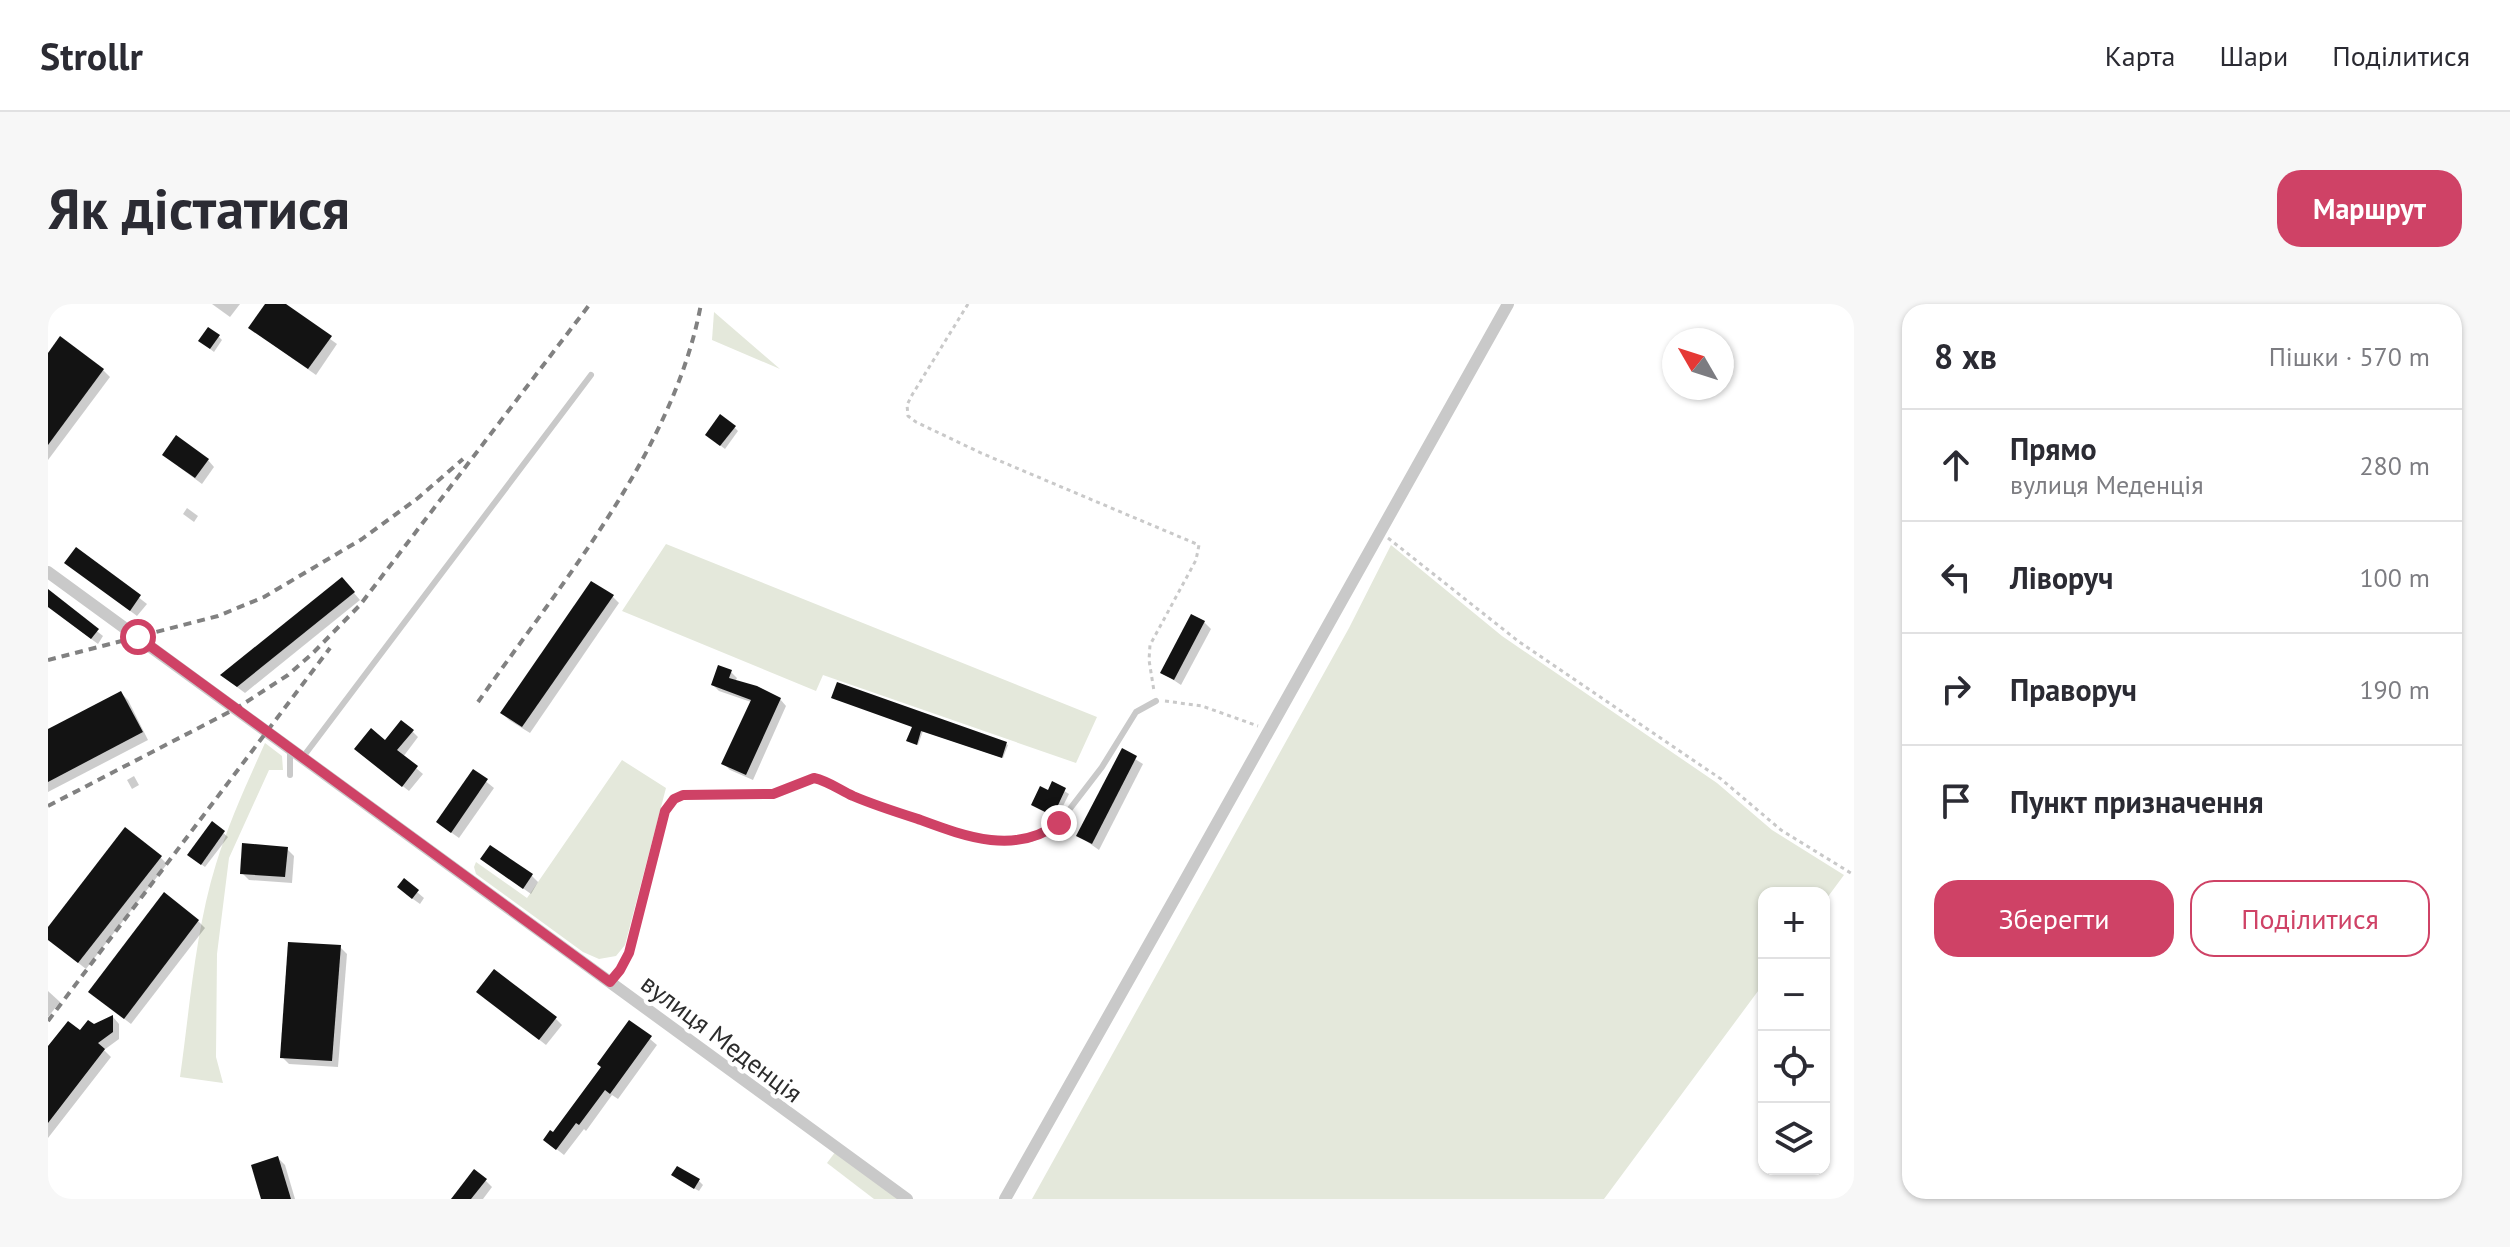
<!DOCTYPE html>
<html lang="uk">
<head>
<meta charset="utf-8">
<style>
  body { margin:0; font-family:"PT Sans",sans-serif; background:#f7f7f7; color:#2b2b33 }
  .controls { position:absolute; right:24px; bottom:24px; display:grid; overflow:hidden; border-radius:16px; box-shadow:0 2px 6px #0004 }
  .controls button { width:72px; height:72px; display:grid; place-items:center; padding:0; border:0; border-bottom:2px solid #e1e1e2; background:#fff; color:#2b2b33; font:40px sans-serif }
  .compass { position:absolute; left:1614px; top:24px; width:72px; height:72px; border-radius:50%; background:#fff; box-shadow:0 2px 6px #0004; rotate:309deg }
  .stop { position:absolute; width:24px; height:24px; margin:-18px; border:6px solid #cf4266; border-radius:50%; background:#fff }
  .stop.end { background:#cf4266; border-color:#fff; box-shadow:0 2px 8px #0008 }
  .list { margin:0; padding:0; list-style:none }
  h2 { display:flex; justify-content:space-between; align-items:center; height:104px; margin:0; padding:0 32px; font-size:34px }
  h2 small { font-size:26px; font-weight:400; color:#7c7c81 }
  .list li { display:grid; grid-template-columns:52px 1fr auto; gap:24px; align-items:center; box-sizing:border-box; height:112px; padding:0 32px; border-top:2px solid #e1e1e2 }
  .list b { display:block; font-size:30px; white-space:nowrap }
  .list p { margin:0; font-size:26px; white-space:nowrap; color:#7c7c81 }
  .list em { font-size:26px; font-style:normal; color:#7c7c81 }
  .actions { display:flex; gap:16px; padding:24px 32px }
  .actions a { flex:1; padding:18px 0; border:2px solid #cf4266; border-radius:24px; text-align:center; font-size:28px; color:#cf4266 }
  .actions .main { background:#cf4266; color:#fff }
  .icon { flex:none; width:44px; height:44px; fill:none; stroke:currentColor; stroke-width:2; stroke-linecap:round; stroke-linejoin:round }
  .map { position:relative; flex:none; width:1806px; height:895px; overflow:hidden; border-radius:24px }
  header { display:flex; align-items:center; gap:48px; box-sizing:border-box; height:112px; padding:0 40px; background:#fff; border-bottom:2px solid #e1e1e2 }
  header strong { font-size:38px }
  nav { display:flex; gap:44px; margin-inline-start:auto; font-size:28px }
  .intro { display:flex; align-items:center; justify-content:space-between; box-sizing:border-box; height:192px; padding:0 48px }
  h1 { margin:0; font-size:56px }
  .button { padding:20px 36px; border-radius:24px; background:#cf4266; color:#fff; font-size:28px; font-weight:700 }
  main { display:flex; gap:48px; padding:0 48px }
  aside { flex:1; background:#fff; border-radius:24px; box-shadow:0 2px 6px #0004 }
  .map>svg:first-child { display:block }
  .green { fill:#e4e8db }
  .shadow { fill:#0003 }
  .building { fill:#131313 }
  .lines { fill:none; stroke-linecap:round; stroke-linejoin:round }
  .path { stroke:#c9c9c9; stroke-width:3; stroke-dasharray:4 4; stroke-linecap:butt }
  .service { stroke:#c9c9c9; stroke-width:6 }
  .minor { stroke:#c9c9c9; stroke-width:12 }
  .rail { stroke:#818181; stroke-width:4; stroke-dasharray:8 6; stroke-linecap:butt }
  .route { stroke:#cf4266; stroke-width:10 }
  .labels { text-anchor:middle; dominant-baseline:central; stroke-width:8; stroke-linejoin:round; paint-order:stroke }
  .street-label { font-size:26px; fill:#2c2c2c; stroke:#fff }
</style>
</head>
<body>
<header>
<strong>Strollr</strong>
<nav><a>Карта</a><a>Шари</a><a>Поділитися</a></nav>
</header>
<div class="intro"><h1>Як дістатися</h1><a class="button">Маршрут</a></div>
<main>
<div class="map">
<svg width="1806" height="895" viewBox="0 0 1806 895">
  <rect width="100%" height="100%" fill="#fff"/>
  <g class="green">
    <path d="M666 8 732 65 664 36Z"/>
    <path d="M618 240 1049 413 1028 459 775 371 768 387 574 307Z"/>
    <path d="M1343 241 1454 332 1669 479 1724 526 1796 571 1776 598V589H1716V679L1556 895H984L1301 324Z"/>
    <path d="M217 439 234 452 235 466H221L181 554 169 650 168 753 175 779 132 773C142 703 147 628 168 560 181 518 199 479 217 439Z"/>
    <path d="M574 456 618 484 577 641 568 652 551 655 535 648 428 570 426 563 428 558 479 594Z"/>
    <path d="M788 847 854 895H826L779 859Z"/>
  </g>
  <g class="shadow">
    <path d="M164 0H192L182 13Z"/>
    <path d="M219 0H234L289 40 268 71 210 30Z"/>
    <path d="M170 32 174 36 166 48 157 41Z"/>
    <path d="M0 53 55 66 62 73 0 156Z"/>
    <path d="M686 123 690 127 677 145 664 135Z"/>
    <path d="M160 156 166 163 154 180 123 157Z"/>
    <path d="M139 204 150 212 146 218 135 210Z"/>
    <path d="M29 245 99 300 89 312 26 265Z"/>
    <path d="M300 282 312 296 197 389 181 377Z"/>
    <path d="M0 289 55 332 50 340 0 303Z"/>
    <path d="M564 292 571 299 482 429 461 416 454 409Z"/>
    <path d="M1156 318 1163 325 1133 381 1115 369Z"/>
    <path d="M683 368 689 374 687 378 732 395 738 402 705 476 682 466 676 460 703 398 671 387 665 381Z"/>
    <path d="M73 389 80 396 100 436 0 488V427Z"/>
    <path d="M866 423 958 440 960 441 955 454 875 427 870 441 862 438Z"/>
    <path d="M364 427 370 433 355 453 375 470 361 487 315 451Z"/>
    <path d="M1074 447 1095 460 1051 546 1031 532Z"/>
    <path d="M425 467 446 484 411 534 397 524Z"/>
    <path d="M86 472 91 481 84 485 79 476Z"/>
    <path d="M1005 480 1021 490 1009 514 985 500 1001 488Z"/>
    <path d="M165 520 180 533 157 563 146 555Z"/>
    <path d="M239 545 246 552 244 579 201 576 194 569Z"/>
    <path d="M112 553 119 560 38 665 0 635V626Z"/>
    <path d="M434 555 484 572 490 578 483 590Z"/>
    <path d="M356 577 376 594 372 600 358 590Z"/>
    <path d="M150 617 157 624 83 720 49 694Z"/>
    <path d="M292 643 299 650 290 763 241 760 234 753Z"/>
    <path d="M0 687 12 698 0 713Z"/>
    <path d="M438 694 507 714 514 721 498 741Z"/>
    <path d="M65 713 71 720V735L56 746 63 753 0 834V746Z"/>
    <path d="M582 718 609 741 570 795 564 791 538 827 536 825 516 851 497 836 506 831 555 763Z"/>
    <path d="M230 854 237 861 247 895H215Z"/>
    <path d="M630 875 651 877 655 881 651 887Z"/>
    <path d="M437 876 444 883 435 895H406Z"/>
  </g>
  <g class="building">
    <path d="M217 0H238L284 32 260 65 200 24Z"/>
    <path d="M160 23 172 31 162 45 150 37Z"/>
    <path d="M12 32 56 65 0 141V49Z"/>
    <path d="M672 110 688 122 672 142 657 131Z"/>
    <path d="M128 131 161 155 147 174 114 151Z"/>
    <path d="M28 243 93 291 82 307 16 259Z"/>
    <path d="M294 273 307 288 189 383 172 371Z"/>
    <path d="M543 277 566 291 474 423 452 409Z"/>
    <path d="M0 285 51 325 43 335 0 303Z"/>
    <path d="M1143 310 1157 317 1126 376 1112 369Z"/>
    <path d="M670 361 684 366 681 374 709 382 733 394 698 471 673 460 703 396 663 381Z"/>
    <path d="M789 378 959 438 954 454 873 427 869 441 858 437 864 423 783 394Z"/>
    <path d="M73 387 95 428 0 478V425Z"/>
    <path d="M353 416 366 426 349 446 370 462 354 483 306 445 323 424 337 436Z"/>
    <path d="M1074 444 1089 452 1044 540 1028 532Z"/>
    <path d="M425 465 440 475 403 529 388 518Z"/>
    <path d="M1004 477 1018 484 1005 512 983 501 992 482 1000 486Z"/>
    <path d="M164 517 177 527 153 561 139 551Z"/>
    <path d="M77 523 114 552 30 659 0 636V623Z"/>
    <path d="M194 539 240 543 237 573 192 570Z"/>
    <path d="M442 541 485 570 475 585 432 555Z"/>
    <path d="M356 574 371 586 364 595 349 583Z"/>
    <path d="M116 588 151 616 76 715 40 688Z"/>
    <path d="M240 638 293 641 284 757 232 754Z"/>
    <path d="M446 665 509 713 491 736 428 688Z"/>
    <path d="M65 711V728L50 739 57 745 0 819V742L20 717 32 726 40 716 46 720Z"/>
    <path d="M581 716 604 732 562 790 557 786 531 821 528 819 508 846 495 836 502 826 505 828 553 763 549 760Z"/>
    <path d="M230 852 243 895H213L203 861Z"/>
    <path d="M629 862 652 875 646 885 623 871Z"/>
    <path d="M426 865 439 875 423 895H403Z"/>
  </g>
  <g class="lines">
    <g class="path">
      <path d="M920 0 864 91 859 101 860 112 868 118 933 149 1151 241 1148 256 1102 341 1101 356 1106 387"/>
      <path d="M1340 234 1470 337 1673 475 1733 526 1806 571"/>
      <path d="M1117 397 1154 402 1210 422"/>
    </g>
    <g class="service">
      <path d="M255 453 543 71"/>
      <path d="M242 471V446"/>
      <path d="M562 678 572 666 581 649 617 507 626 495 635 491 725 490 766 474 817 497 913 531 944 536 983 535 998 529 1011 519 1054 463 1088 408 1108 397"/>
    </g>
    <g class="minor">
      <path d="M0 268 859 895"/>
      <path d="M957 895C1127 598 1291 297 1460 0"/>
    </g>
    <g class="rail">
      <path d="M0 356 170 312 216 293 314 235 370 194 415 155"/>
      <path d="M430 398C514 278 626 146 653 0"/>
      <path d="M0 502 189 404 240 371 264 350 312 301 542 0"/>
      <path d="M0 717 282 344"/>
    </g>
  </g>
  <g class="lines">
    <path class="route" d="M90 333 562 678 572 666 581 649 617 507 626 495 635 491 725 490 766 474C780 477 792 486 805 492 826 501 848 508 870 515 916 532 967 552 1011 519"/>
  </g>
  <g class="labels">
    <g class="street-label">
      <text transform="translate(674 734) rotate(37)">вулиця Меденція</text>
    </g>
  </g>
</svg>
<div class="controls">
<button>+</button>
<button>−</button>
<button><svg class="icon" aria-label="locate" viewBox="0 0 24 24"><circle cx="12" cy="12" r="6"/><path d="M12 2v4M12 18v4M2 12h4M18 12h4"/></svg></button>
<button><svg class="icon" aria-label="layers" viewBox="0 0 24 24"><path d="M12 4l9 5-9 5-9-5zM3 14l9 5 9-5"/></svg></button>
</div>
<svg class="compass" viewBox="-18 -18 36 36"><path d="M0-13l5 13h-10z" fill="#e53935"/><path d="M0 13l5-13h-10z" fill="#7c7c81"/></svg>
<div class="stop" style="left:90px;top:333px"></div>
<div class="stop end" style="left:1011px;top:519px"></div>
</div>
<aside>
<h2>8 хв<small>Пішки · 570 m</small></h2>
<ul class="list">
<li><svg class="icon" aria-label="ahead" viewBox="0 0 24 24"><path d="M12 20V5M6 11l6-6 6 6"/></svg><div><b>Прямо</b><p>вулиця Меденція</p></div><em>280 m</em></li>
<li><svg class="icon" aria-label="left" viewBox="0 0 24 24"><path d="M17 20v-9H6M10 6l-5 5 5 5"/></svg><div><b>Ліворуч</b></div><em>100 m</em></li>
<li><svg class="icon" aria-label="right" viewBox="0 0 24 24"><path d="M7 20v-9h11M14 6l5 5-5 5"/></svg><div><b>Праворуч</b></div><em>190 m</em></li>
<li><svg class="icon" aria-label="arrive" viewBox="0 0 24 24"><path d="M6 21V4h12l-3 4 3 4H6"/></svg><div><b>Пункт призначення</b></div></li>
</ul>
<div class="actions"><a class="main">Зберегти</a><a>Поділитися</a></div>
</aside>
</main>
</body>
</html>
